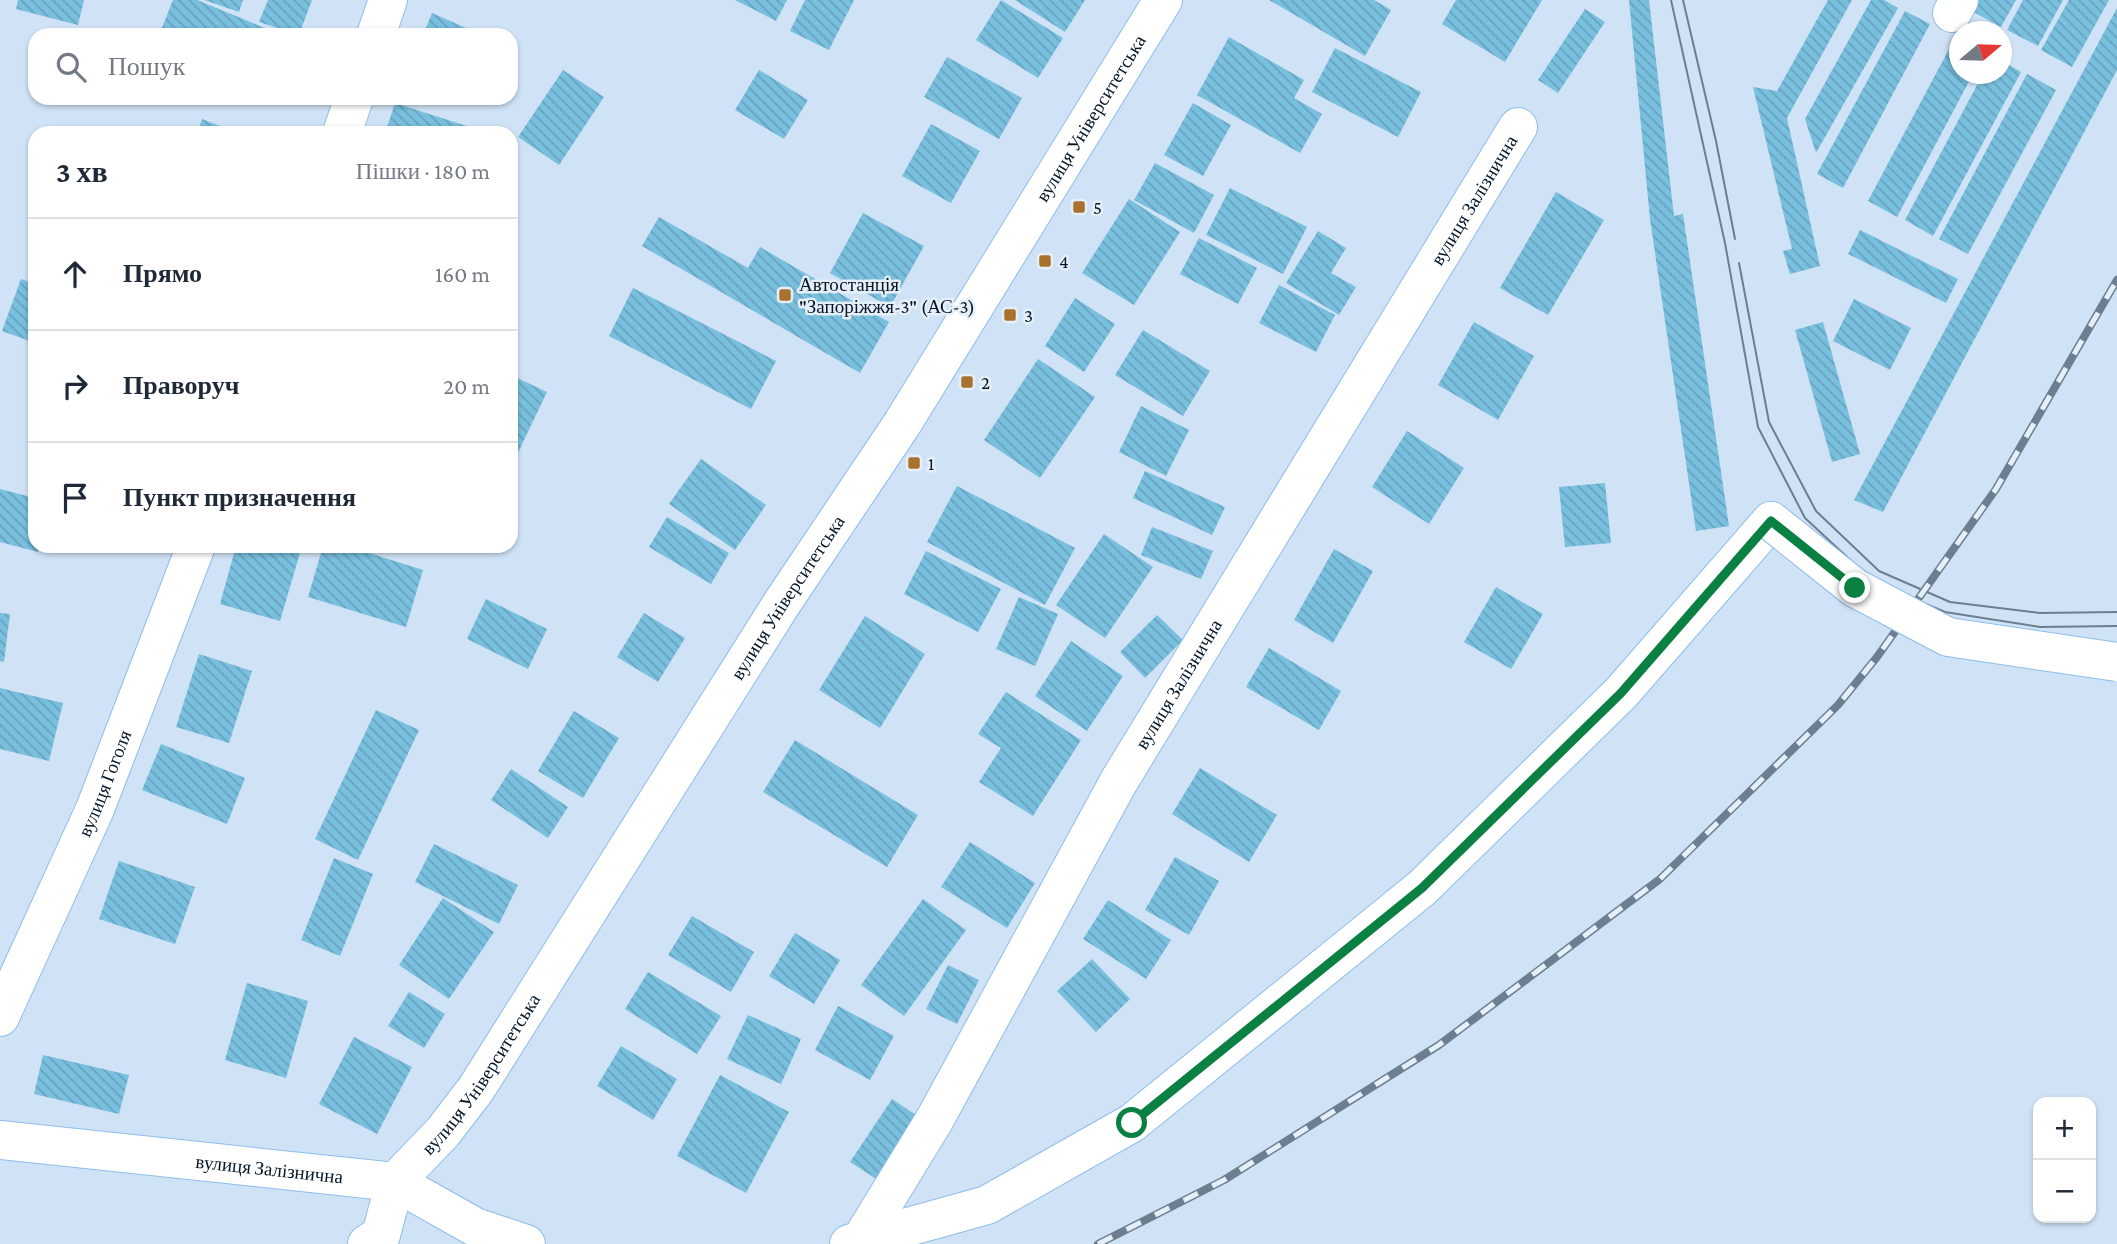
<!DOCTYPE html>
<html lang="uk">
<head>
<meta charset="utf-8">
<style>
  body { margin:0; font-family:"Crimson Pro",serif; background:#f6f6f7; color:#1f2937 }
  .controls { position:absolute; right:21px; bottom:21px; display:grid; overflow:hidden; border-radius:14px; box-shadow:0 2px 5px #0004 }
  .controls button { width:63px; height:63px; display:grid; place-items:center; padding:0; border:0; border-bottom:2px solid #e0e1e3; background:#fff; color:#1f2937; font:35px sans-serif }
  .compass { position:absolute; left:1949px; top:21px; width:63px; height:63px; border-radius:50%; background:#fff; box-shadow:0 2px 5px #0004; rotate:71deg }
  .stop { position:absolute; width:21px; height:21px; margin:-16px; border:5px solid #0b8043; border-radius:50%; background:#fff }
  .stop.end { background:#0b8043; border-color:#fff; box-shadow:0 2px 7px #0008 }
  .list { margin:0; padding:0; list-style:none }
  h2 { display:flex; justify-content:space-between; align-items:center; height:91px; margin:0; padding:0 28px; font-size:30px }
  h2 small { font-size:23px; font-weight:400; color:#747a83 }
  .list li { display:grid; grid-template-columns:46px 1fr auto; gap:21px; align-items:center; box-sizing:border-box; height:112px; padding:0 28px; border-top:2px solid #e0e1e3 }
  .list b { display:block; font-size:26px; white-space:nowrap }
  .list em { font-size:23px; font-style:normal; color:#747a83 }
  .icon { flex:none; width:38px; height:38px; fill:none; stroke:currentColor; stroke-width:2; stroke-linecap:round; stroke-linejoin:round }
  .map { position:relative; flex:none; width:2117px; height:1244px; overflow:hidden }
  .search { position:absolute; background:#fff; box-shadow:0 2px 5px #0004; left:28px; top:28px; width:490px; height:77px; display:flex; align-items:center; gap:18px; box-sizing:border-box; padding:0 24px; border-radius:21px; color:#747a83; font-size:26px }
  .panel { position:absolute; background:#fff; box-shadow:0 2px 5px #0004; left:28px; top:126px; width:490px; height:427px; border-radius:21px }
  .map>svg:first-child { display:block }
  .building { fill:url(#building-back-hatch) }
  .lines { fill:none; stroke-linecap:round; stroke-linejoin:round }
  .minor-casing { stroke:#8dbdeb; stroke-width:40 }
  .minor { stroke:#fff; stroke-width:38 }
  .tram { stroke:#6c7e90; stroke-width:2 }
  .rail-casing { stroke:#6c7e90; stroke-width:8 }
  .rail { stroke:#e5eff8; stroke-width:5; stroke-dasharray:16; stroke-linecap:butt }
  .minor-bridge-casing { stroke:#8dbdeb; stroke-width:40; stroke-linecap:butt }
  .minor-bridge { stroke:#fff; stroke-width:38 }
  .route { stroke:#0b8043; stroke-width:9 }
  .poi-dot { fill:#a8712d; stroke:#e5eff8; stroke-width:2.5 }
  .labels { text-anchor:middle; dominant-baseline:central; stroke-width:5; stroke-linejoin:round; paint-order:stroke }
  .street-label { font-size:19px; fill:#051627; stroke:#e5eff8 }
  .poi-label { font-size:19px; fill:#051627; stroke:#e5eff8; text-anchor:start }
</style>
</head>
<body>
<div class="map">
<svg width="2117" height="1244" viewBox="0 0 2117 1244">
  <defs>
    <pattern id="building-back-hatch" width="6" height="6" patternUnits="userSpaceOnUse" patternTransform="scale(1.75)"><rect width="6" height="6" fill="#79bfde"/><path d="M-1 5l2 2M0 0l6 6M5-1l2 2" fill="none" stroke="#67a3be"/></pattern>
  </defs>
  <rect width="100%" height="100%" fill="#d0e3f6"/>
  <g class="building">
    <path d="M18 0H84L78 25 16 9Z"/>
    <path d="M173 0H197L282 35H159Z"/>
    <path d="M204 0H243L239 12Z"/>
    <path d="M268 0H312L299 35 259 22Z"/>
    <path d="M735 0H787L776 21Z"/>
    <path d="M805 0H854L829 50 790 31Z"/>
    <path d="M1001 0 1063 38 1038 78 976 40Z"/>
    <path d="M1015 0H1085L1065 32Z"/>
    <path d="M1269 0H1374L1391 10 1365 56Z"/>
    <path d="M1456 0H1542L1505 62 1442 24Z"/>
    <path d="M1629 0H1649L1674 216 1683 214 1729 526 1696 531 1650 219Z"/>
    <path d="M1828 0H1852L1787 118 1820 266 1790 274 1783 251 1792 249 1753 87 1777 91Z"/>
    <path d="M1871 0H1884L1898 8 1816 153 1805 119Z"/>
    <path d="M1975 0H2016L2001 27 1970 10Z"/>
    <path d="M2023 0H2063L2038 46 2007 30Z"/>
    <path d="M2069 0H2109L2072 67 2041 50Z"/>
    <path d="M2117 8V70L1883 512 1854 500Z"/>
    <path d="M1585 9 1605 22 1558 93 1538 80Z"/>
    <path d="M1905 11 1930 24 1843 188 1817 174Z"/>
    <path d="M432 13 482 35H423Z"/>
    <path d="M1956 36 1960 38V74H1973L1897 217 1868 201Z"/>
    <path d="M1229 37 1304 80 1294 98 1322 114 1300 153 1197 95Z"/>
    <path d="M1335 48 1421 92 1398 137 1312 92Z"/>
    <path d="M947 57 1022 98 999 139 924 97Z"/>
    <path d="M2002 61 2021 72 1933 236 1905 220 1983 74H2002Z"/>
    <path d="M563 70 604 97 559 165 518 137Z"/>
    <path d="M759 70 808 100 784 139 735 110Z"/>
    <path d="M2027 74 2056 90 1968 254 1939 239Z"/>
    <path d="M395 103 476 129 474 133H385Z"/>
    <path d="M1193 103 1231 125 1203 176 1164 155Z"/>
    <path d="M202 119 238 133H197Z"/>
    <path d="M931 124 980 151 951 203 902 176Z"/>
    <path d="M1155 163 1214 195 1194 233 1134 200Z"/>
    <path d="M1230 188 1307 227 1283 274 1206 235Z"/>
    <path d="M1556 192 1604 220 1548 315 1500 288Z"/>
    <path d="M1129 199 1180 232 1134 305 1082 273Z"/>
    <path d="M863 213 924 246 890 307 830 273Z"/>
    <path d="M659 217 748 268 760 247 889 322 860 373 642 246Z"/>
    <path d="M1860 230 1958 279 1946 303 1848 254Z"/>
    <path d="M1318 231 1346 248 1331 273 1356 287 1339 315 1286 283Z"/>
    <path d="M1199 238 1257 268 1238 304 1180 274Z"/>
    <path d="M21 279 35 284V343L2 331Z"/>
    <path d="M1279 285 1335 315 1316 352 1259 323Z"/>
    <path d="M633 288 776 361 751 409 609 336Z"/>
    <path d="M1075 298 1115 324 1084 372 1045 346Z"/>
    <path d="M1854 299 1911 328 1890 370 1833 341Z"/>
    <path d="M1474 322 1534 356 1498 420 1438 385Z"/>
    <path d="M1823 322 1860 454 1832 462 1795 330Z"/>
    <path d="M1143 330 1210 371 1183 416 1115 375Z"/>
    <path d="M1038 359 1095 397 1040 478 984 440Z"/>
    <path d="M511 375 547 392 514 461 511 460Z"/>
    <path d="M1141 406 1189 430 1166 476 1119 452Z"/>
    <path d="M1407 431 1464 468 1429 524 1372 487Z"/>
    <path d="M701 459 766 505 735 550 669 504Z"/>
    <path d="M1145 471 1225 507 1212 535 1133 498Z"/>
    <path d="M1605 483 1611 543 1565 547 1559 487Z"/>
    <path d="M957 486 1075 548 1045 605 927 542Z"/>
    <path d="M0 489 35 498 38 552 0 542Z"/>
    <path d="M667 517 729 553 711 584 649 547Z"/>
    <path d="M1152 527 1213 551 1201 579 1141 555Z"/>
    <path d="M1104 534 1153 567 1105 638 1056 605Z"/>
    <path d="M236 546H302L280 621 220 604Z"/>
    <path d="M323 546H347L423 570 406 627 308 597Z"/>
    <path d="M1334 549 1373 571 1333 643 1294 620Z"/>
    <path d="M926 551 1001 589 978 632 904 594Z"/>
    <path d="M1496 587 1543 614 1511 669 1464 642Z"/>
    <path d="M1019 597 1058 614 1035 666 996 649Z"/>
    <path d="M486 599 547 629 528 669 467 639Z"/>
    <path d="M0 613 10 614 4 662 0 661Z"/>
    <path d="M644 613 685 638 658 682 617 657Z"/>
    <path d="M1157 615 1183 640 1145 678 1120 652Z"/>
    <path d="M865 616 925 654 880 728 819 690Z"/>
    <path d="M1071 641 1123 676 1087 731 1035 696Z"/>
    <path d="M1269 648 1341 691 1319 730 1246 687Z"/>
    <path d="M199 654 252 671 229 743 176 727Z"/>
    <path d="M0 688 63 703 49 761 0 749Z"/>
    <path d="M1006 692 1081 740 1033 816 979 782 1001 748 978 734Z"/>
    <path d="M376 710 419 730 358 860 315 839Z"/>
    <path d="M574 711 619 738 583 798 538 771Z"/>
    <path d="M795 740 918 815 887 867 763 792Z"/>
    <path d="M161 744 245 778 227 824 142 790Z"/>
    <path d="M1200 768 1277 815 1249 862 1172 814Z"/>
    <path d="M511 769 568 807 548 838 491 800Z"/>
    <path d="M970 842 1035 883 1007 928 941 887Z"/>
    <path d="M434 844 518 885 499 924 415 882Z"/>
    <path d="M1175 857 1219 881 1189 935 1145 910Z"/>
    <path d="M334 858 373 874 340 956 301 940Z"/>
    <path d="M119 861 195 887 175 944 99 919Z"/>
    <path d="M443 898 494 932 449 999 399 965Z"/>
    <path d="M923 899 966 930 904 1016 861 985Z"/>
    <path d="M1108 900 1171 940 1146 979 1083 939Z"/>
    <path d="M692 916 754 952 731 992 668 955Z"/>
    <path d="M795 933 840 960 814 1004 769 976Z"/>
    <path d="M1092 959 1130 999 1096 1032 1057 991Z"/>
    <path d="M948 965 979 980 957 1024 926 1009Z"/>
    <path d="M648 972 721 1016 697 1054 625 1009Z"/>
    <path d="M247 983 308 1001 286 1078 225 1060Z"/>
    <path d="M409 992 445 1014 424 1048 388 1026Z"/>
    <path d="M838 1006 894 1036 870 1080 815 1050Z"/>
    <path d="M748 1015 801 1039 781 1084 727 1059Z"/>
    <path d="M354 1037 412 1067 377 1134 319 1104Z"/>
    <path d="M621 1046 677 1079 653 1120 597 1086Z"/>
    <path d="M43 1055 129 1075 119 1114 34 1094Z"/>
    <path d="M720 1075 789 1112 746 1193 677 1156Z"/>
    <path d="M892 1099 919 1117 878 1180 850 1162Z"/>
  </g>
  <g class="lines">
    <defs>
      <g id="minor">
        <path d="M1952 13 1959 0"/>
        <path d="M376 35 388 0"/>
        <path d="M342 133 354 98"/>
        <path id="s1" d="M0 1017 95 809 196 546"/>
        <path id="s2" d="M0 1140 395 1182 475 1227 526 1244"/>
        <path d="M861 1240 987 1205 1132 1123 1422 888 1621 693 1771 521"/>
        <path id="s3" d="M367 1244 381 1235 395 1182 443 1132 476 1089 782 603 902 424 1163 0"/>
        <path id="s4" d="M849 1244 861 1240 935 1119 1119 781 1518 127"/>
      </g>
    </defs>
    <use href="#minor" class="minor-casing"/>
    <use href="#minor" class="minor"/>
    <g class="tram">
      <path d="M1671 0 1725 243 1758 427 1805 518 1874 582 1945 612 2040 627 2117 626"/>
      <path d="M1683 0 1716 141 1735 239"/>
      <path d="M1739 263 1769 422 1816 511 1879 571 1950 602 2040 613 2117 612"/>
    </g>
    <defs>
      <path id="rail" d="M1098 1244 1224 1180 1439 1045 1660 879 1838 705 1877 657 1996 489 2117 280"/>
    </defs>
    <use href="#rail" class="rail-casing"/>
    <use href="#rail" class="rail"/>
    <defs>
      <path id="minor-bridge" d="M1771 521 1855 588 1948 637 2117 662"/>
    </defs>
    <use href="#minor-bridge" class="minor-bridge-casing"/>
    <use href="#minor-bridge" class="minor-bridge"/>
  </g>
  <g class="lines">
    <path class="route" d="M1132 1123 1422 888 1621 693 1771 521 1855 588"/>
  </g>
  <g class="poi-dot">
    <rect x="1072" y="200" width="14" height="14" rx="3.5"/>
    <rect x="1038" y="254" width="14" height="14" rx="3.5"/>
    <rect x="778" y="288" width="14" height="14" rx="3.5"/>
    <rect x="1003" y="308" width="14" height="14" rx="3.5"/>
    <rect x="960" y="375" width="14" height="14" rx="3.5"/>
    <rect x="907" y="456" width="14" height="14" rx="3.5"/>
  </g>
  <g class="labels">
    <g class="street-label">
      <text stroke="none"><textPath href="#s3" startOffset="1344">вулиця Університетська</textPath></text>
      <text stroke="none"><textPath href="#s4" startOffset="1220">вулиця Залізнична</textPath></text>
      <text stroke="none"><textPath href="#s3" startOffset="777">вулиця Університетська</textPath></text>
      <text stroke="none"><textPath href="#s4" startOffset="653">вулиця Залізнична</textPath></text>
      <text stroke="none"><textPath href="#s1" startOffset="256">вулиця Гоголя</textPath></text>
      <text stroke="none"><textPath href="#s3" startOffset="210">вулиця Університетська</textPath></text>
      <text stroke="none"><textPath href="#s2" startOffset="271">вулиця Залізнична</textPath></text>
    </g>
    <g class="poi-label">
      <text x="1093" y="207">5</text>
      <text x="1059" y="261">4</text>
      <text x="799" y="284">Автостанція<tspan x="799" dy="22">"Запоріжжя-3" (АС-3)</tspan></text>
      <text x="1024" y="315">3</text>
      <text x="981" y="382">2</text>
      <text x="928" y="463">1</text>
    </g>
  </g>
</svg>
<div class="controls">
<button>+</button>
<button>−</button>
</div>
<svg class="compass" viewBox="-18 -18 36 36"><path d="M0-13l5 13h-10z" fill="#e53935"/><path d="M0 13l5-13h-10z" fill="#747a83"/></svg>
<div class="stop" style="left:1132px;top:1123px"></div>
<div class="stop end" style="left:1855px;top:588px"></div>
<div class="search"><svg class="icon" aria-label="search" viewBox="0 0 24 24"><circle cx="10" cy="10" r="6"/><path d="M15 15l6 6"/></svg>Пошук</div>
<section class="panel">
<h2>3 хв<small>Пішки · 180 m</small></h2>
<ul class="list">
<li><svg class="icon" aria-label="ahead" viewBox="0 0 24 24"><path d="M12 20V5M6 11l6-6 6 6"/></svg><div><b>Прямо</b></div><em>160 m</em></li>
<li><svg class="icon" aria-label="right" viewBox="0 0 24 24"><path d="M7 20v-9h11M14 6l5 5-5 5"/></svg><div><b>Праворуч</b></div><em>20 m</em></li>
<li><svg class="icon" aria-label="arrive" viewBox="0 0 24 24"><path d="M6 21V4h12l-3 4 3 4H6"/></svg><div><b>Пункт призначення</b></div></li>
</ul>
</section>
</div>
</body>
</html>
